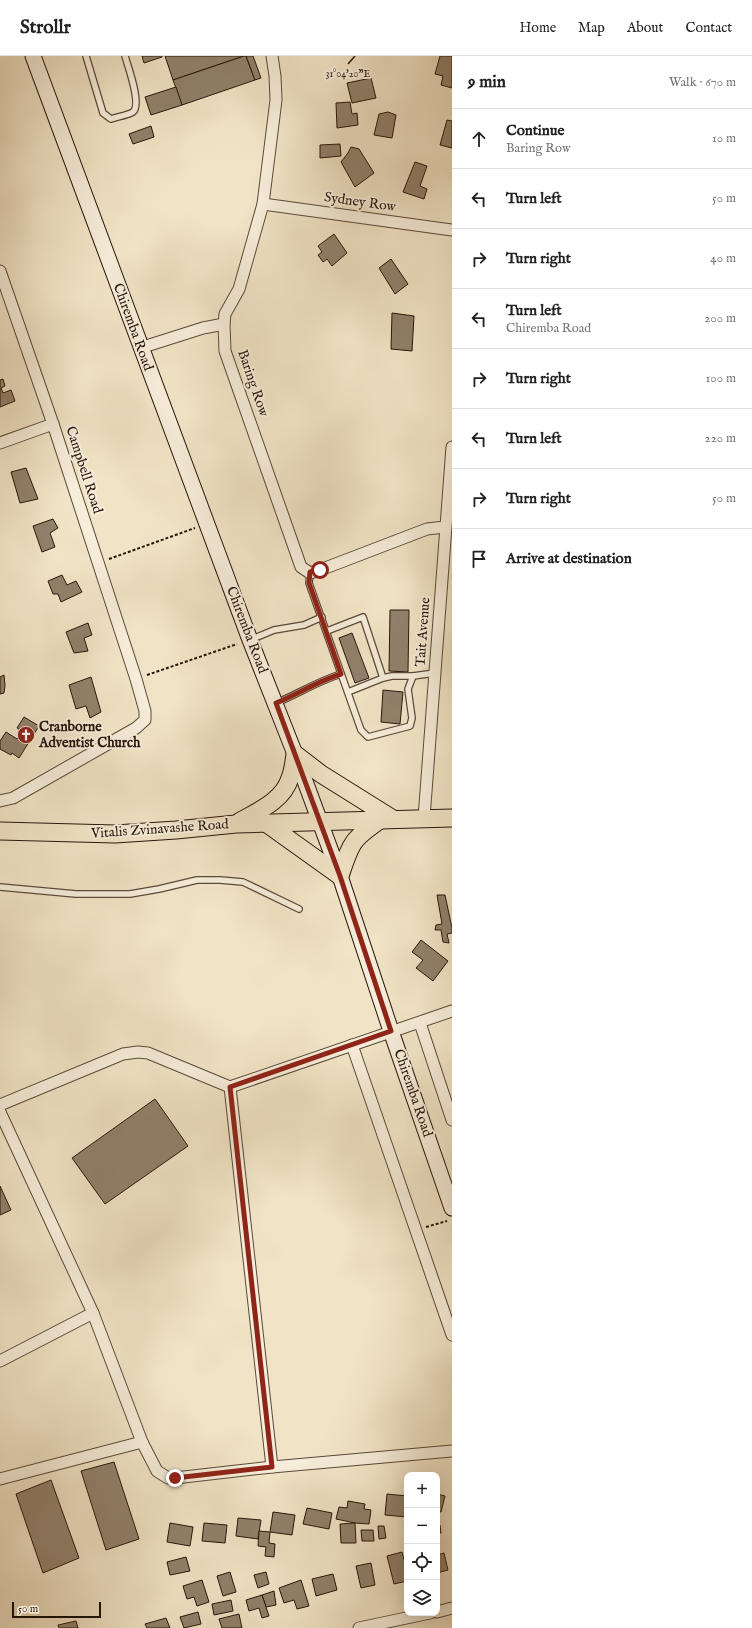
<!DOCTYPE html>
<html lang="en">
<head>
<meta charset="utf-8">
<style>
  body { margin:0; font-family:"IM FELL English",serif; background:#f6f6f6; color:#222 }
  .controls { position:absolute; right:12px; bottom:12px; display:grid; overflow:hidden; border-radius:8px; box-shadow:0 4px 16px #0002 }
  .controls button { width:36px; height:36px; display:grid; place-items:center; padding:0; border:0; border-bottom:1px solid #e0e0e0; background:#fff; color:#222; font:20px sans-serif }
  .scale { position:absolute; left:12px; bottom:10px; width:89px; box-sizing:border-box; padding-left:4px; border:2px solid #28150a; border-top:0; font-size:11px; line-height:14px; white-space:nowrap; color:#28150a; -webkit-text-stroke:3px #f6edda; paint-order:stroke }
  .stop { position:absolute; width:12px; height:12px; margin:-9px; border:3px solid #8f2418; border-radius:50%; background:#fff }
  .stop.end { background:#8f2418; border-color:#fff; box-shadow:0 1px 4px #0008 }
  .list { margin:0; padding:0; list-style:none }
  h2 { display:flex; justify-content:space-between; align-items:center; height:52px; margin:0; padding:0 16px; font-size:17px }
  h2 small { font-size:13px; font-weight:400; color:#767676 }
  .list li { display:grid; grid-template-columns:26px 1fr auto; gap:12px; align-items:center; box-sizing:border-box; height:60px; padding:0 16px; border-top:1px solid #e0e0e0 }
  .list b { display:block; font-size:15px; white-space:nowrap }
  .list p { margin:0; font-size:13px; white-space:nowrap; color:#767676 }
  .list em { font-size:13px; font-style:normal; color:#767676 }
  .icon { flex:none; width:22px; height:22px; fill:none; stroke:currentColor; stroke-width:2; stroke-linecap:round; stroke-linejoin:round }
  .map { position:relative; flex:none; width:452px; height:1572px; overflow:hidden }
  header { display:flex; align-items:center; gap:24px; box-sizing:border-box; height:56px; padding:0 20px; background:#fff; border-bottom:1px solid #e0e0e0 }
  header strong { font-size:19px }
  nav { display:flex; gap:22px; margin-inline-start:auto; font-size:14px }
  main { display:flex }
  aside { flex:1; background:#fff }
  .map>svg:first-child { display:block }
  .building { fill:#91816c; stroke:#28150a }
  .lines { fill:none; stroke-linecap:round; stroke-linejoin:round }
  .lane-casing { stroke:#5a4939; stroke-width:8 }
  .street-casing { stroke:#5a4939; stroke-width:13 }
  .secondary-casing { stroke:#28150a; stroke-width:17 }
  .primary-casing { stroke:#28150a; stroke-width:19 }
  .path { stroke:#28150a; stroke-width:2; stroke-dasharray:3 2; stroke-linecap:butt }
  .lane { stroke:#f6edda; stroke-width:5.5 }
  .street { stroke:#f6edda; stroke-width:11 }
  .secondary { stroke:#f6edda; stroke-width:15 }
  .primary { stroke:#f1e4c6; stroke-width:17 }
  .route { stroke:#8f2418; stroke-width:5 }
  .ticks { fill:none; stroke:#28150a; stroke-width:1.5 }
  .labels { text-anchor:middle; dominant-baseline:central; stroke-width:4; stroke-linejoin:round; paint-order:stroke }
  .street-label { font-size:14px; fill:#28150a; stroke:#f6edda }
  .poi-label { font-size:14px; font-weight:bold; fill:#28150a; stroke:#f6edda; text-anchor:start }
  .ticks-label { font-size:10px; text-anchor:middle; fill:#28150a; stroke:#f6edda; stroke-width:4; stroke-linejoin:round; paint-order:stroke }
</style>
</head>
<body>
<header>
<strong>Strollr</strong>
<nav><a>Home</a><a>Map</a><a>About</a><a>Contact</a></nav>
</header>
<main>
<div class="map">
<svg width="452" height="1572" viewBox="0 0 452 1572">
  <rect width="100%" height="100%" fill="#f1e4c6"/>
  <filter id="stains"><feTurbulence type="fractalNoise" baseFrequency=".005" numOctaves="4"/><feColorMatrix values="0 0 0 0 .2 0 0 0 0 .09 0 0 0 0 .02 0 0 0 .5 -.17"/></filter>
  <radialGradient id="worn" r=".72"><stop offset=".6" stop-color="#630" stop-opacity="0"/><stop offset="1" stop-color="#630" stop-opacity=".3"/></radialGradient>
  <g class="building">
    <path d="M142 0H162V1L144 7Z"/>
    <path d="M165 0H244L173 24Z"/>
    <path d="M244 0H246L255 24 182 49 173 24Z"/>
    <path d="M246 0H253L261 22 255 24Z"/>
    <path d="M440 0H452V32L441 29 443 20 435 18Z"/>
    <path d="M371 22 376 42 352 47 347 27Z"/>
    <path d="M176 31 182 49 151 59 145 41Z"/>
    <path d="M350 46 352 58 357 57 358 69 337 72 336 47Z"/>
    <path d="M388 56 396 59 392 82 374 79 379 58Z"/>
    <path d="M447 64 452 65V92L440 89Z"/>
    <path d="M151 70 154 81 133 88 129 78Z"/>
    <path d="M340 88 341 100 320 102V89Z"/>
    <path d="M351 91 359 93 374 117 355 131 341 106 348 97Z"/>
    <path d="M415 106 427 110 420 130 427 133 424 143 403 136Z"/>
    <path d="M334 178 347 197 332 210 327 203 323 206 318 199 322 196 318 190Z"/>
    <path d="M391 203 408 228 395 238 379 212Z"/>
    <path d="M392 257 414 260 412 295 391 293Z"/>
    <path d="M3 323 5 330 1 332 3 337 11 334 15 345 0 351V324Z"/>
    <path d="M26 412 38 443 20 447 11 416Z"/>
    <path d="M53 463 58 472 50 477 55 491 42 496 33 470Z"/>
    <path d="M62 519 67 529 76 525 82 536 61 546 58 538H53L48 525Z"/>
    <path d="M390 554H409L408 616 389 615Z"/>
    <path d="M88 567 92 579 84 582 88 595 74 597 66 576Z"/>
    <path d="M352 577 369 622 355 627 339 582Z"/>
    <path d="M4 619 5 630 4 637 0 638V621Z"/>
    <path d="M91 621 101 656 90 662 86 650 76 653 69 629Z"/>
    <path d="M383 634 403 636 400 668 381 666Z"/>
    <path d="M24 661 39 670 19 702 12 697 11 699 0 693V685L6 676 17 683 22 675 17 672Z"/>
    <path d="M437 839H445L452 872V877L447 878 449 887 443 886 441 874H435L436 869 442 868Z"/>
    <path d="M421 884 448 905 433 925 416 912 423 904 412 896Z"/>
    <path d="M155 1043 188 1090 105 1148 72 1102Z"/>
    <path d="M0 1130 11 1154 0 1159Z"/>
    <path d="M114 1406 139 1483 106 1494 81 1415Z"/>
    <path d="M51 1424 79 1502 43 1517 16 1438Z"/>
    <path d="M387 1438 407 1440V1461L385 1459Z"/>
    <path d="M437 1438 445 1440 441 1456 437 1455Z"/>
    <path d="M348 1445 365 1448 364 1453 371 1454 369 1468 355 1467 336 1463 339 1451 347 1452Z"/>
    <path d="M307 1452 332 1457 329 1473 303 1468Z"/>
    <path d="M273 1456 295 1459 292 1479 270 1476Z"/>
    <path d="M238 1462 261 1464 258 1483 236 1480Z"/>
    <path d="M170 1467 193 1471 190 1490 167 1486Z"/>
    <path d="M204 1467 227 1469 225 1487 202 1485Z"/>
    <path d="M355 1467 356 1487H341L340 1468Z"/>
    <path d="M437 1469H440L441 1477H437Z"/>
    <path d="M378 1470H384L386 1482 379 1483Z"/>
    <path d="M361 1474H373L374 1485H362Z"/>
    <path d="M259 1475 270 1476 269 1487 275 1488 274 1501 265 1500 266 1491 258 1490Z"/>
    <path d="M402 1496 407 1515V1525L394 1528 387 1500Z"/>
    <path d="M444 1497 448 1514 437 1517V1499Z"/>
    <path d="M186 1501 190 1515 170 1519 167 1506Z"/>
    <path d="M371 1507 375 1529 361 1532 356 1510Z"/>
    <path d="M230 1516 236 1536 223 1540 217 1520Z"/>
    <path d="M266 1516 269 1528 258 1532 254 1519Z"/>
    <path d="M333 1518 337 1534 316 1540 312 1523Z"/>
    <path d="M202 1524 209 1546 197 1550 194 1541 187 1543 183 1530Z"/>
    <path d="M301 1524 309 1550 297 1553 294 1544 284 1547 279 1532Z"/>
    <path d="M274 1535 276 1549 266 1551 262 1539Z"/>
    <path d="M262 1539 269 1560 262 1562 259 1552 249 1555 246 1544Z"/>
    <path d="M231 1544 233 1555 214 1559 212 1548Z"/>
    <path d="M198 1556 201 1568 184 1572 180 1561Z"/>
    <path d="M239 1558 242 1572H222L219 1563Z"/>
    <path d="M166 1562 170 1572H147L145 1568Z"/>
    <path d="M76 1565 78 1572H59L58 1569Z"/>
  </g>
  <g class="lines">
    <defs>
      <g id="lane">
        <path d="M86 0 103 57 111 63C117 61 128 59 133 56 142 48 128 11 125 0"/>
        <path d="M310 517 309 527 361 674 368 681 410 670 412 662 408 633 413 620"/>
        <path d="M327 575 363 561 383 622"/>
        <path d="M250 584 274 574 304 569 322 561"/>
        <path d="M348 636 383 622 392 620H413L435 617"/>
        <path d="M276 647C298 638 318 625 341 618"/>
        <path d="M0 831 76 838H130L159 833 197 824H220L243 826 299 853"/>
      </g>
      <g id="street">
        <path d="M272 0 275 20 276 44 263 148 239 233 225 258 224 268 225 295 301 511 310 517 320 514 427 473 445 471"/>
        <path d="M263 148 452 174"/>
        <path d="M0 215 53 368 136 623 145 655V664L136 672 13 742 0 745"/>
        <path d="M140 292 203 272 224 268"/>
        <path d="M0 387 53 368"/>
        <path d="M424 762 452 391"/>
        <path d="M420 967 452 1064"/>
        <path d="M352 989 452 1279"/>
        <path d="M230 1031 272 1411"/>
        <path d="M0 1049 123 998 138 996 148 997 230 1031 452 955"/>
        <path d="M0 1056 93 1257 142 1386 157 1415 168 1422H175L272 1411 452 1395"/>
        <path d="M0 1305 93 1257"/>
        <path d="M0 1423 142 1386"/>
        <path d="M437 1556 452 1552"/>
        <path d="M359 1572 430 1557"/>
      </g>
      <path id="secondary" d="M33 0 250 584 295 698 340 820 391 975 452 1152"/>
      <g id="primary">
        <path d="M239 766C258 755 283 745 290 722 293 715 294 706 295 698L321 718 393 763"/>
        <path d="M266 767 340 820C351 787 351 784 380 764"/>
        <path d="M0 775 115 778 176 774 236 768 452 762"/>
      </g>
    </defs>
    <use href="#lane" class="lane-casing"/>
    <use href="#street" class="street-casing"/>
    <use href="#secondary" class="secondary-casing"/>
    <use href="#primary" class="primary-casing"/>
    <g class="path">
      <path d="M109 503 195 472"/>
      <path d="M147 619 237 588"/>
      <path d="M426 1171 447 1165"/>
    </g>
    <use href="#lane" class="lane"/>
    <use href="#street" class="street"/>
    <use href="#secondary" class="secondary"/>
    <use href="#primary" class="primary"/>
  </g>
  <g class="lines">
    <path class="route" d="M175 1422 272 1411 230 1031 391 975 340 820 276 647C298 638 318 625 341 618L309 527 310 516 320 514"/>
  </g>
  <path class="ticks" d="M348 8 355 0"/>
  <defs>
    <symbol id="church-disc" viewBox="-11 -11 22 22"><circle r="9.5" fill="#8f2418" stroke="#f6edda"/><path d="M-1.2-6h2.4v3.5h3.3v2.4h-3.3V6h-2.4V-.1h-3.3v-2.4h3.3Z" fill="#fff"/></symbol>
  </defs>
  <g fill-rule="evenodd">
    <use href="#church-disc" x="16" y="669" width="20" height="20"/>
  </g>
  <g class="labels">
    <g class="street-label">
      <text transform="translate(360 146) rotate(8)">Sydney Row</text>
      <text transform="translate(133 271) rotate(70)">Chiremba Road</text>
      <text transform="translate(253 327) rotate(71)">Baring Row</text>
      <text transform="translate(84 414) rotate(72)">Campbell Road</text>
      <text transform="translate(247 574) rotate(69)">Chiremba Road</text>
      <text transform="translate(423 576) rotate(-86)">Tait Avenue</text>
      <text transform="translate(160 773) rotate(-4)">Vitalis Zvinavashe Road</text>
      <text transform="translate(413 1037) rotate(71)">Chiremba Road</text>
    </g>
    <g class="poi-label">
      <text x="39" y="671">Cranborne<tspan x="39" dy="16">Adventist Church</tspan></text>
    </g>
  </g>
  <g class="ticks-label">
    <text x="348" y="21">31°04'20"E</text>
  </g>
  <rect width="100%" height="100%" filter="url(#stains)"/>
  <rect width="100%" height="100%" fill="url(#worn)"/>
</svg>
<div class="controls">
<button>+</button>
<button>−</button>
<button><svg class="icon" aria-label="locate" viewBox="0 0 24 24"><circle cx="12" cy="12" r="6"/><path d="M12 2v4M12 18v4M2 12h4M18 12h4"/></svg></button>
<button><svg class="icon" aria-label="layers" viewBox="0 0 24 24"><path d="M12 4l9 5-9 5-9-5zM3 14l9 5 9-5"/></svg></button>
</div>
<div class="scale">50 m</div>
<div class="stop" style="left:320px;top:514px"></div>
<div class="stop end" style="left:175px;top:1422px"></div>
</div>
<aside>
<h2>9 min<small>Walk · 670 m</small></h2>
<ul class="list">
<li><svg class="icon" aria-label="ahead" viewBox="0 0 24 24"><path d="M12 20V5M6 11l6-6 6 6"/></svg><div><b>Continue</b><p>Baring Row</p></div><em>10 m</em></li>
<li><svg class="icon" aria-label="left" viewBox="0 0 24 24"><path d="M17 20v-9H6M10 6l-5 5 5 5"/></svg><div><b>Turn left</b></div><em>50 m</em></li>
<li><svg class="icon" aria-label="right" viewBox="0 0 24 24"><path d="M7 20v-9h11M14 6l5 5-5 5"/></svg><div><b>Turn right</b></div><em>40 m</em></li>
<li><svg class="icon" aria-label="left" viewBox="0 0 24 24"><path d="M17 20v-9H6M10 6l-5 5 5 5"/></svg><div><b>Turn left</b><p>Chiremba Road</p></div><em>200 m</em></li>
<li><svg class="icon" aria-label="right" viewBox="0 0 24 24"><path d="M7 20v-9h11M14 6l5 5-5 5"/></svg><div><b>Turn right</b></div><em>100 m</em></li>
<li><svg class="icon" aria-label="left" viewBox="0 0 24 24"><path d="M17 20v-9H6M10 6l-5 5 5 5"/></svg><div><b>Turn left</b></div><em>220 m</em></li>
<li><svg class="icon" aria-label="right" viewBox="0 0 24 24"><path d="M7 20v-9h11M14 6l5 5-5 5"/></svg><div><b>Turn right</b></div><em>50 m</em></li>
<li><svg class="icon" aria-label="arrive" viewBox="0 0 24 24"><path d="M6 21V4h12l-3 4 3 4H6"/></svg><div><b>Arrive at destination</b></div></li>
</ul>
</aside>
</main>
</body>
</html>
